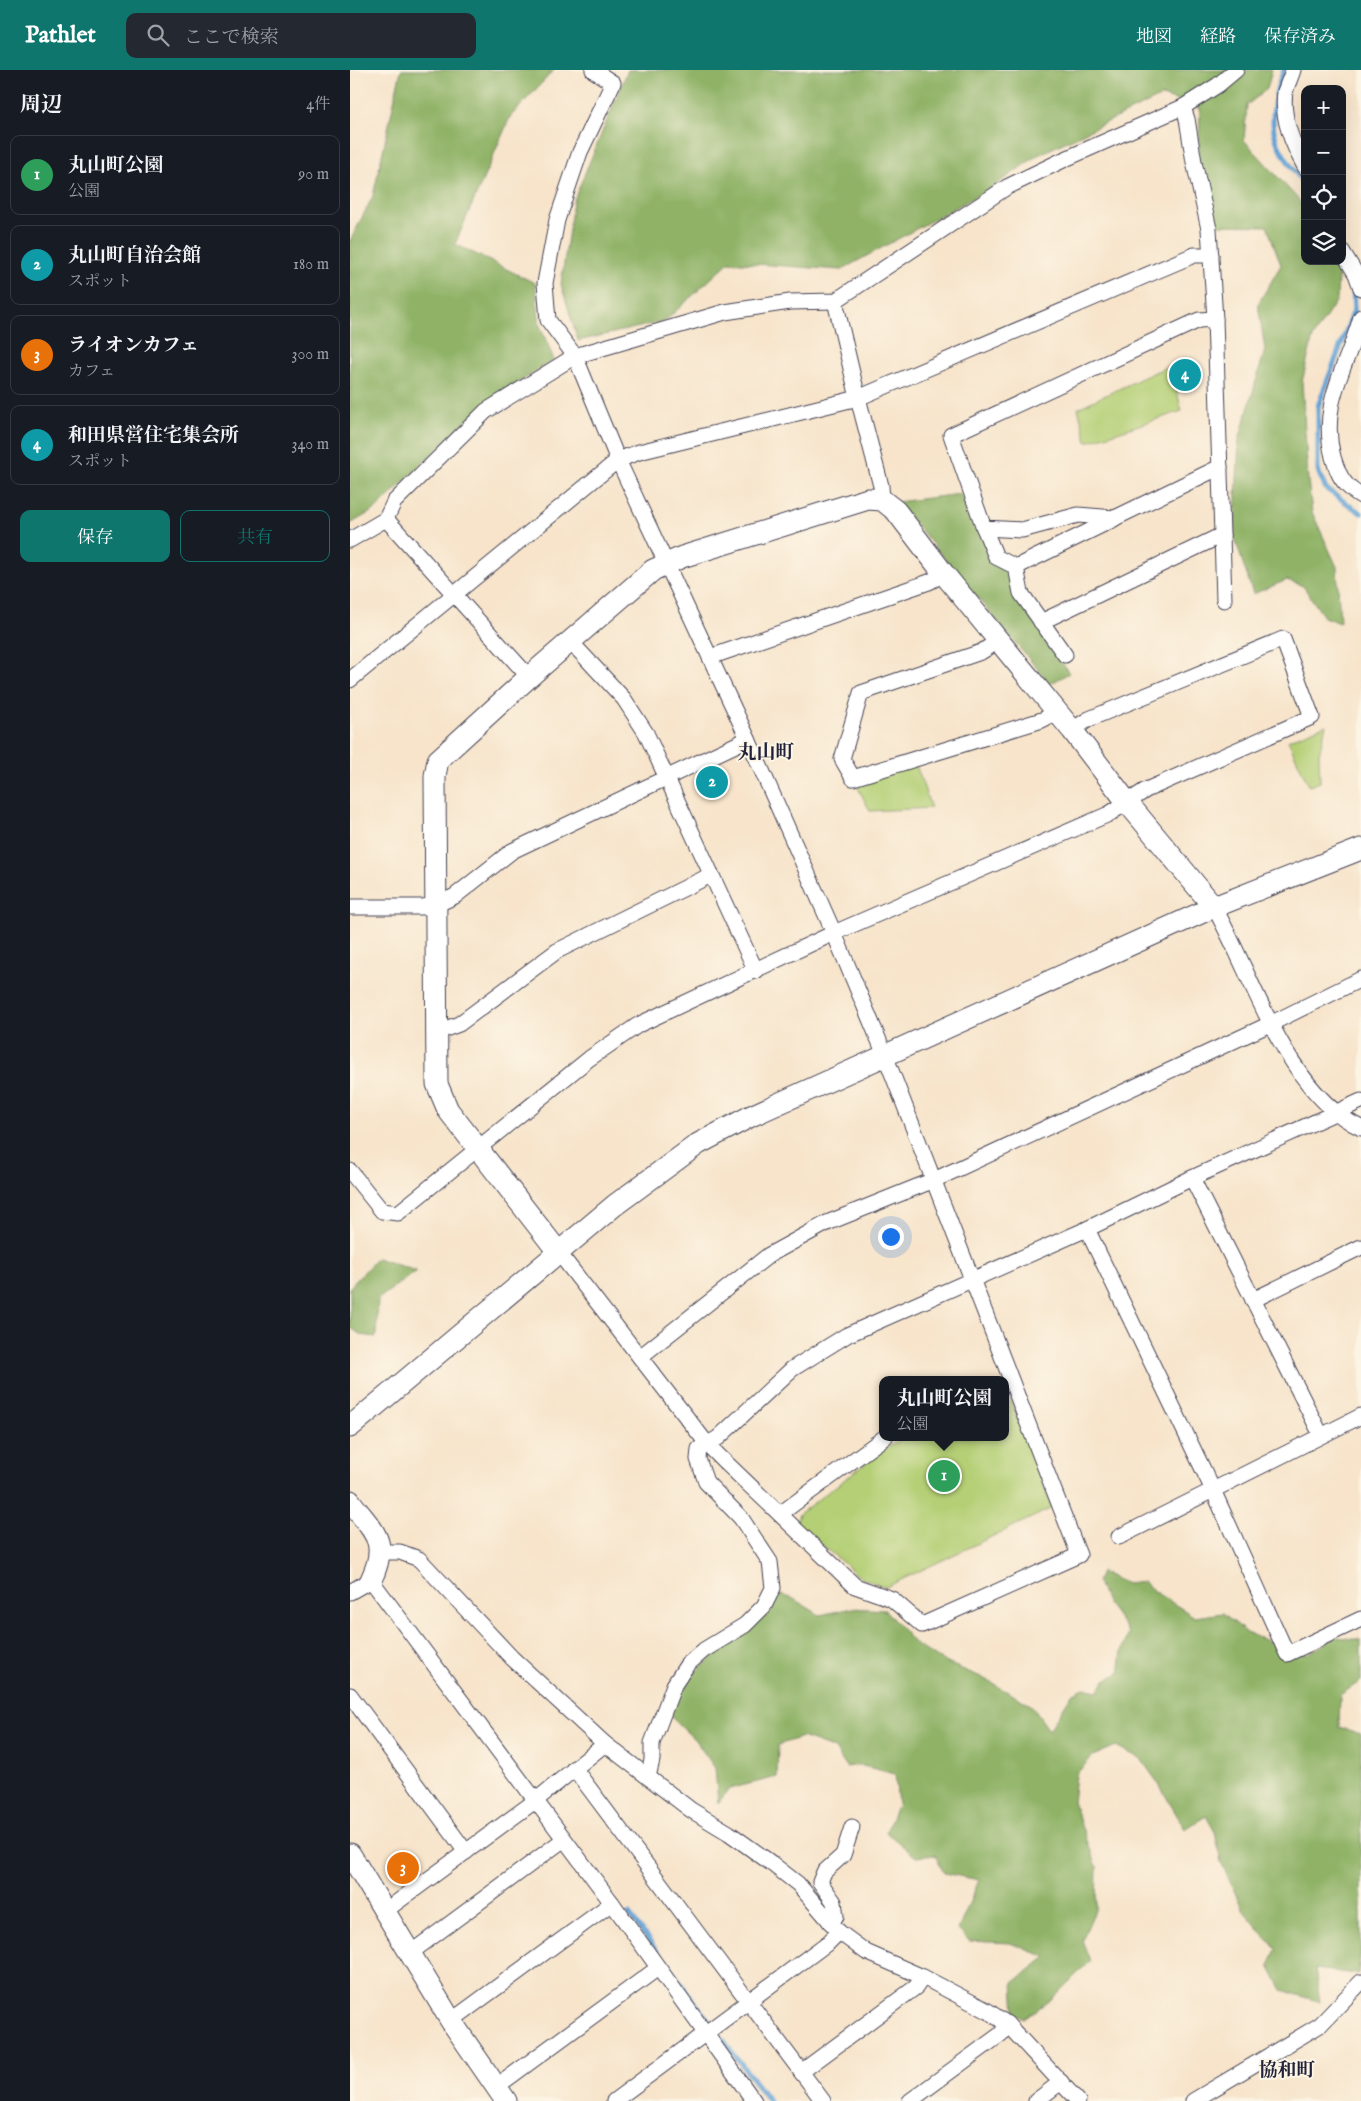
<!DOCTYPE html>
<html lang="ja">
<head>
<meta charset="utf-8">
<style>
  body { margin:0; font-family:"IM FELL English","Noto Serif JP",serif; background:#242831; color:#f1f3f6 }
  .controls { position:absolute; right:15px; top:15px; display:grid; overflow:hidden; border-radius:10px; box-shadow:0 5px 20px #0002 }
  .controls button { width:45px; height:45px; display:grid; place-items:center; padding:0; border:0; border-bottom:1px solid #363941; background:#171b24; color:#f1f3f6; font:25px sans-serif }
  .you { position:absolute; left:540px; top:1166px; width:18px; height:18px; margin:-12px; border:4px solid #fff; border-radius:50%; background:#1a73e8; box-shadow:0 0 0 8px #1a73e833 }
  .badge { display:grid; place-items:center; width:32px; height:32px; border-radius:50%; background:#0f766e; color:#fff; font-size:16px; font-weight:700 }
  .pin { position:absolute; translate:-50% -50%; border:2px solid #fff; box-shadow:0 1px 5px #0006 }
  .popup { position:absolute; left:529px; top:1306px; width:130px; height:65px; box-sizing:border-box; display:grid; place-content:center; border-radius:10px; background:#171b24; filter:drop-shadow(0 1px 4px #0005); font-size:16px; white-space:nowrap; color:#9ea1a6 }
  .popup b { font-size:19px; color:#f1f3f6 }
  .popup::after { content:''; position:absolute; left:50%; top:100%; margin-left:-10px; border:10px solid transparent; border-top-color:#171b24 }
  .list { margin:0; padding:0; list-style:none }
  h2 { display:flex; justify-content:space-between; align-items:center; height:65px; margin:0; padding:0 20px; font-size:21px }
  h2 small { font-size:16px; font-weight:400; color:#9ea1a6 }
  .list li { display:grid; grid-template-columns:32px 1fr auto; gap:15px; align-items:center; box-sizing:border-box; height:80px; margin:0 10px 10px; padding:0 10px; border:1px solid #363941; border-radius:10px }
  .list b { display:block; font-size:19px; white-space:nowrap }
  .list p { margin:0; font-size:16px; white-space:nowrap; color:#9ea1a6 }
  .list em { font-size:16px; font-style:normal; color:#9ea1a6 }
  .actions { display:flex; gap:10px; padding:15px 20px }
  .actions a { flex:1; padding:11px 0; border:1px solid #0f766e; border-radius:10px; text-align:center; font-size:18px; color:#0f766e }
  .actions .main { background:#0f766e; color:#fff }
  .icon { flex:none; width:28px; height:28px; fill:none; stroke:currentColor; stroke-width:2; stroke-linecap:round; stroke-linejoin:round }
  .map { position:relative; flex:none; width:1011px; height:2031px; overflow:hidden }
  header { display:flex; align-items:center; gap:30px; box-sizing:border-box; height:70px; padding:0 25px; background:#0f766e; color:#fff }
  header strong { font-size:24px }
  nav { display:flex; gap:28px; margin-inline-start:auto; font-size:18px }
  .search { width:350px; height:45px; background:#242831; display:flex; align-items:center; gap:12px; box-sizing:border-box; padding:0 18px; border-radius:10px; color:#9ea1a6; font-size:19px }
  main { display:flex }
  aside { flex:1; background:#171b24 }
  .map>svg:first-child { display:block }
  .green { fill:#b4cf75; stroke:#6b7858 }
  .forest { fill:#8fb266; stroke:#586a50 }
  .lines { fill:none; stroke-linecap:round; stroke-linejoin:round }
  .stream { stroke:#64a3d6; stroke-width:5 }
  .street-casing { stroke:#423f51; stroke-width:17 }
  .secondary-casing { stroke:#423f51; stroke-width:23 }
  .street { stroke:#fff; stroke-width:15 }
  .secondary { stroke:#fff; stroke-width:21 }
  .labels { text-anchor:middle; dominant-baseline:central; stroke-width:4; stroke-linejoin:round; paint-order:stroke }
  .neighbourhood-label { font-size:19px; font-weight:bold; fill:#22223b; stroke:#fcf5e5 }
</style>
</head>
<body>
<header>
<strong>Pathlet</strong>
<div class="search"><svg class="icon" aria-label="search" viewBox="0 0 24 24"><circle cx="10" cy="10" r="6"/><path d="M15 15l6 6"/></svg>ここで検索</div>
<nav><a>地図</a><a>経路</a><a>保存済み</a></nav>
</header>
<main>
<aside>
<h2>周辺<small>4件</small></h2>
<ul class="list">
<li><span class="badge" style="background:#2e9e5b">1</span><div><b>丸山町公園</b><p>公園</p></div><em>90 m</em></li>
<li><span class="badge" style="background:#0f9aa8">2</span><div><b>丸山町自治会館</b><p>スポット</p></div><em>180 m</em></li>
<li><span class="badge" style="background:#e8710a">3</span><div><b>ライオンカフェ</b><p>カフェ</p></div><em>300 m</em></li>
<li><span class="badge" style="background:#0f9aa8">4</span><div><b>和田県営住宅集会所</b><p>スポット</p></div><em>340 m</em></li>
</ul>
<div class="actions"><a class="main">保存</a><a>共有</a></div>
</aside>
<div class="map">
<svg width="1011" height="2031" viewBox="0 0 1011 2031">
  <rect width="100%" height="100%" fill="#fcf5e5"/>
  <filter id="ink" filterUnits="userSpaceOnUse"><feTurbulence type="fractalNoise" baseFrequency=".02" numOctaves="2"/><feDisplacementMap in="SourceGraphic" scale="10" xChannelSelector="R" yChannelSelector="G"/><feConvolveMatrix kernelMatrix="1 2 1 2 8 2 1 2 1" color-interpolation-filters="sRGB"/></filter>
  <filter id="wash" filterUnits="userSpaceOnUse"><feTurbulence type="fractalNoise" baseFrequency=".0096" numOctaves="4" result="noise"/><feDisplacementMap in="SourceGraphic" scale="20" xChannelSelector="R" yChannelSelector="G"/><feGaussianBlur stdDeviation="1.12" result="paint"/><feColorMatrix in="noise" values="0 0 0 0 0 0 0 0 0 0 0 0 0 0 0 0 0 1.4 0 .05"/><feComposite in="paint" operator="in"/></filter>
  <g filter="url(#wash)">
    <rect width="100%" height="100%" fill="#f7e4cb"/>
    <g class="green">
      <path d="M820 295 832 341 737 372 728 338Z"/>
      <path d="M976 655 969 684 970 712 959 716 938 670Z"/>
      <path d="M565 692 581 738 520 741 504 710Z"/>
      <path d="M655 1329 661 1332 702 1438 536 1517 511 1508 446 1453 449 1444 540 1375 556 1367H655Z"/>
    </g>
    <g class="forest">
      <path d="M51 0H204L160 47 105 174 185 213 190 256 204 290 132 335 26 439 0 454V171L23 126Z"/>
      <path d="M278 0H922L917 19 897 35 894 70 948 129 955 142V191H981L988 203 987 230 963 267 952 312 958 410 962 442 987 497 990 553 974 547 953 516 937 510 903 524 884 466 889 370 915 280 908 234 931 195 917 156 868 155 848 117 850 38 812 26 688 85 643 117 491 200 379 192 315 251 228 271 211 214 223 132Z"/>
      <path d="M610 424 643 488 659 497 663 522 719 603 700 614 547 432Z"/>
      <path d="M27 1188 66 1201 28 1229 26 1267 11 1265 0 1257V1217Z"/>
      <path d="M751 1502 777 1514 793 1512 808 1524 845 1547 873 1543 897 1563 920 1572 957 1584 987 1567 1011 1570V1611L990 1625 989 1657 1011 1664V1882L1008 1904 965 1899 970 1932 932 1920 919 1895 926 1879 893 1840 871 1792 865 1762 856 1746 835 1759 808 1713 791 1689 766 1676 743 1686 726 1704 723 1733 747 1797 746 1838 732 1870 740 1891 704 1927 674 1949 665 1943 663 1913 696 1887 660 1873 619 1871 608 1860 629 1810 594 1803 585 1785 566 1787 536 1762 548 1734 545 1704 509 1695 496 1697 485 1679 452 1667 428 1675 427 1707 379 1719 368 1733 365 1698 345 1670 318 1644 328 1617 383 1569 425 1524 442 1528 470 1545 502 1538 535 1540 566 1575 595 1592 631 1607 681 1635 699 1660 722 1624 734 1618 748 1621 755 1610 769 1603 772 1581 779 1563 758 1534 747 1512Z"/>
    </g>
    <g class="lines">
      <g class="stream">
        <path d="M934 0C926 18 919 50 926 69 932 86 945 101 955 116"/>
        <path d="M989 191 1003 216 1004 240 968 336V401L976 419 1011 443"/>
        <path d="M279 1844 419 2031"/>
      </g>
    </g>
  </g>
  <g filter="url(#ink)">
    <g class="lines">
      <defs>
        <g id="street">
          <path d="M943 0C941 7 937 15 935 22 931 48 943 75 955 97"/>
          <path d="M992 181 1006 204 1011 218"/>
          <path d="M485 231 508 328 531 416 532 430"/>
          <path d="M1011 247C997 297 969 334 983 387 986 397 989 407 996 414 1000 419 1006 423 1011 426"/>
          <path d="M865 249 849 250 601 365 634 458 672 460 728 445 765 448 870 397"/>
          <path d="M36 449 179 607"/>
          <path d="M634 458 646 487 666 497 764 449"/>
          <path d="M872 465 874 530"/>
          <path d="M0 470 36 449 44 432 136 341 225 286 375 242 440 232 485 231 657 117 713 90 833 37 868 15 886 0"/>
          <path d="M666 497 671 523 715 585"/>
          <path d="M691 552 872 465 865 249 859 159 844 92 837 49 833 37"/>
          <path d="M650 570 631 582 511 623 492 689 503 708 692 650 707 642"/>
          <path d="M221 572 274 629 296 663 406 901"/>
          <path d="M360 587 579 512 594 504"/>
          <path d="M0 610 268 390 289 382 508 328 844 185H861"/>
          <path d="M0 837H73L86 835 105 826 162 781 398 669"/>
          <path d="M864 837C903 905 936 1023 1011 1058"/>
          <path d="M87 962 109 954 207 881 361 805"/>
          <path d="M0 1101 32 1141 48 1143 240 988 288 955 484 863 759 744 796 720 962 647 933 569 739 649 722 660"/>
          <path d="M842 1108 971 1365"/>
          <path d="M737 1159 863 1420 937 1584 1011 1549"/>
          <path d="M209 1183 358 1375 372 1389 505 1516 542 1529 572 1555 729 1485 535 985 484 863 398 669 268 390 225 286 198 250 195 213 207 150 230 82 263 13 243 0"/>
          <path d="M903 1230 1011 1177"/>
          <path d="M290 1287 419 1185 477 1153 584 1110 920 954 1011 909"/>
          <path d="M430 1444 535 1367"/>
          <path d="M769 1467 1011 1346"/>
          <path d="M31 1482H50L69 1489 162 1588 255 1674 341 1740 379 1763 421 1793 448 1814 489 1862 516 1882 573 1907 638 1941 657 1954 728 2031"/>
          <path d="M0 1522 21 1510 262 1833 404 2031"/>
          <path d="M0 1625 116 1782"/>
          <path d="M224 1698 473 2031"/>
          <path d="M298 1707 302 1690V1673L324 1615 337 1595 354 1580 395 1555 414 1536 423 1518 420 1492 391 1448 356 1412 348 1389 349 1379 368 1368 442 1299 497 1265 737 1159 842 1108 1011 1031"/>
          <path d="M35 1841 185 1731 255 1674"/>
          <path d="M480 1852 486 1846 484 1832 470 1812 474 1802 493 1785 502 1757"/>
          <path d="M59 1884 213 1770"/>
          <path d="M101 1951 262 1833"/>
          <path d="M451 2002 566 1917 573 1907"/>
          <path d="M146 2017 308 1898"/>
          <path d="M264 2031 479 1872 489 1862"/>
          <path d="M560 2031 651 1964 657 1954"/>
          <path d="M686 2031 711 2012"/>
          <path d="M843 2031 970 1955 1011 1912"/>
        </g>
        <g id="secondary">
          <path d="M209 1183 98 1040 87 1014 85 706 88 690 179 607 303 500 332 487 518 429 532 430 546 441 594 504 722 660 777 732 864 837"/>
          <path d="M0 1357 265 1135 348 1074 401 1046 864 837 1011 779"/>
          <path d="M0 1431C23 1462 40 1470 21 1510"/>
          <path d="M0 1784 101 1951 156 2031"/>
        </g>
      </defs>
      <use href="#street" class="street-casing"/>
      <use href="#secondary" class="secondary-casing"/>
      <use href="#street" class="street"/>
      <use href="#secondary" class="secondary"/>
    </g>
  </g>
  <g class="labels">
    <g class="neighbourhood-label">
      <text x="416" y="683">丸山町</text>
      <text x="937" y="2001">協和町</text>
    </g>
  </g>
</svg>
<div class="controls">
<button>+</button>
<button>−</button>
<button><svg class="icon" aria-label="locate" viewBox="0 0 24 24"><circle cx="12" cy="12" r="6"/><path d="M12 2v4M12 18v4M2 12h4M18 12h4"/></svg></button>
<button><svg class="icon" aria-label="layers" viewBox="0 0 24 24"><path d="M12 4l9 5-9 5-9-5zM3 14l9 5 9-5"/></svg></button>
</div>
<div class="you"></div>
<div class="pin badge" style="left:594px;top:1406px;background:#2e9e5b">1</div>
<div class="popup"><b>丸山町公園</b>公園</div>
<div class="pin badge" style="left:362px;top:712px;background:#0f9aa8">2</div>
<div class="pin badge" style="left:53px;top:1798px;background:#e8710a">3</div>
<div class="pin badge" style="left:835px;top:305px;background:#0f9aa8">4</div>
</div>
</main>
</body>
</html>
